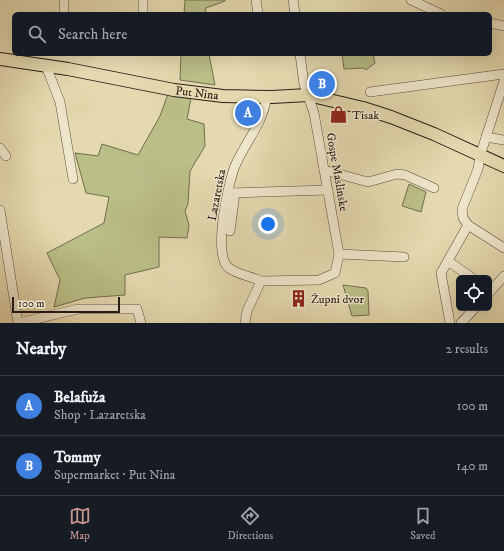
<!DOCTYPE html>
<html lang="en">
<head>
<meta charset="utf-8">
<style>
  body { margin:0; font-family:"IM FELL DW Pica",serif; background:#20242c; color:#f1f3f6 }
  .controls { position:absolute; right:12px; bottom:12px; display:grid; overflow:hidden; border-radius:6px; box-shadow:0 4px 16px #0002 }
  .controls button { width:36px; height:36px; display:grid; place-items:center; padding:0; border:0; border-bottom:1px solid #363941; background:#171b24; color:#f1f3f6; font:20px sans-serif }
  .scale { position:absolute; left:12px; bottom:10px; width:108px; box-sizing:border-box; padding-left:4px; border:2px solid #281d15; border-top:0; font-size:11px; line-height:14px; white-space:nowrap; color:#281d15; -webkit-text-stroke:3px #eee6cb; paint-order:stroke }
  .you { position:absolute; left:268px; top:224px; width:14px; height:14px; margin:-10px; border:3px solid #fff; border-radius:50%; background:#1a73e8; box-shadow:0 0 0 6px #1a73e833 }
  .badge { display:grid; place-items:center; width:26px; height:26px; border-radius:50%; background:#c59692; color:#fff; font-size:13px; font-weight:700 }
  .pin { position:absolute; translate:-50% -50%; border:2px solid #fff; box-shadow:0 1px 4px #0006 }
  .list { margin:0; padding:0; list-style:none }
  h2 { display:flex; justify-content:space-between; align-items:center; height:52px; margin:0; padding:0 16px; font-size:17px }
  h2 small { font-size:13px; font-weight:400; color:#9ea1a6 }
  .list li { display:grid; grid-template-columns:26px 1fr auto; gap:12px; align-items:center; box-sizing:border-box; height:60px; padding:0 16px; border-top:1px solid #363941 }
  .list b { display:block; font-size:15px; white-space:nowrap }
  .list p { margin:0; font-size:13px; white-space:nowrap; color:#9ea1a6 }
  .list em { font-size:13px; font-style:normal; color:#9ea1a6 }
  .icon { flex:none; width:22px; height:22px; fill:none; stroke:currentColor; stroke-width:2; stroke-linecap:round; stroke-linejoin:round }
  .map { position:relative; flex:none; width:504px; height:323px; overflow:hidden }
  .search { position:absolute; background:#171b24; box-shadow:0 4px 16px #0002; left:12px; right:12px; top:12px; height:44px; display:flex; align-items:center; gap:10px; box-sizing:border-box; padding:0 14px; border-radius:6px; color:#9ea1a6; font-size:15px }
  .sheet { height:172px; background:#171b24 }
  nav { display:flex; justify-content:space-around; align-items:center; box-sizing:border-box; height:56px; border-top:1px solid #363941; background:#171b24; font-size:11px; color:#9ea1a6 }
  nav a { display:grid; justify-items:center; gap:2px }
  nav .on { color:#c59692 }
  .map>svg:first-child { display:block }
  .green { fill:#babe87; stroke:#716e4e }
  .lines { fill:none; stroke-linecap:round; stroke-linejoin:round }
  .minor-casing { stroke:#574c3c; stroke-width:10 }
  .major-casing { stroke:#281d15; stroke-width:14 }
  .minor { stroke:#eee6cb; stroke-width:9 }
  .major { stroke:#e5d9af; stroke-width:12 }
  .labels { text-anchor:middle; dominant-baseline:central; stroke-width:3; stroke-linejoin:round; paint-order:stroke }
  .street-label { font-size:12px; fill:#281d15; stroke:#eee6cb }
  .poi-label { font-size:12px; fill:#281d15; stroke:#eee6cb; text-anchor:start }
</style>
</head>
<body>
<div class="map">
<svg width="504" height="323" viewBox="0 0 504 323">
  <rect width="100%" height="100%" fill="#e5d9af"/>
  <filter id="stains"><feTurbulence type="fractalNoise" baseFrequency=".005" numOctaves="4"/><feColorMatrix values="0 0 0 0 .2 0 0 0 0 .09 0 0 0 0 .02 0 0 0 .5 -.17"/></filter>
  <radialGradient id="worn" r=".72"><stop offset=".6" stop-color="#630" stop-opacity="0"/><stop offset="1" stop-color="#630" stop-opacity=".3"/></radialGradient>
  <g class="green">
    <path d="M185 0H225V1L206 8 205 14H184Z"/>
    <path d="M181 54H209L215 85 180 80Z"/>
    <path d="M342 54H373L375 63 366 70 364 68 344 69Z"/>
    <path d="M168 94 191 98 187 119 204 124 205 146 190 171 188 204 185 211 189 225 187 238 159 237V267L125 275V295L85 298 54 307 60 280 47 253 104 223 109 197 86 193 75 153 98 156 102 144 138 155 160 116Z"/>
    <path d="M409 184 426 192 421 212 402 206Z"/>
    <path d="M343 285 366 288 368 291 369 315 352 316Z"/>
  </g>
  <g class="lines">
    <defs>
      <g id="minor">
        <path d="M64 0V10"/>
        <path d="M256 0 258 14"/>
        <path d="M293 0 295 14"/>
        <path d="M411 0 441 14"/>
        <path d="M143 14V0"/>
        <path d="M490 23 504 26"/>
        <path d="M46 66 60 102 73 179"/>
        <path d="M504 81 480 156 478 169 462 209 463 218 468 225 504 248"/>
        <path d="M370 92 504 74"/>
        <path d="M486 137 504 140"/>
        <path d="M0 148 6 156"/>
        <path d="M324 170 368 182 397 174 405 175 434 188"/>
        <path d="M228 193 328 190"/>
        <path d="M0 210 18 323"/>
        <path d="M230 231 235 193"/>
        <path d="M339 254 404 257"/>
        <path d="M448 261 472 278"/>
        <path d="M261 281C251 276 238 275 229 268 212 256 228 183 235 166 246 141 262 125 267 97"/>
        <path d="M489 293 504 276"/>
        <path d="M19 323 78 309H137L141 323"/>
        <path d="M245 323 247 311 261 281 319 280 335 273 339 254 314 113 304 84 300 54"/>
        <path d="M450 323 441 273 468 225"/>
        <path d="M461 323 475 308"/>
      </g>
      <g id="major">
        <path id="s1" d="M0 59 68 69 174 90 223 96 272 97 308 95 363 108 391 117 434 134 504 166"/>
      </g>
    </defs>
    <use href="#minor" class="minor-casing"/>
    <use href="#major" class="major-casing"/>
    <use href="#minor" class="minor"/>
    <use href="#major" class="major"/>
  </g>
  <defs>
    <symbol id="shop-bare" viewBox="-9 -9 18 18"><path d="M-5-2.5h2.3a2.7 3.5 0 0 1 5.4 0H5L5.5 6h-11ZM-1.5-2.5h3a1.5 2.3 0 0 0-3 0Z" fill="#8f2418" stroke="#eee6cb" stroke-width="2.5" paint-order="stroke"/></symbol>
    <symbol id="building-bare" viewBox="-9 -9 18 18"><path d="M-4-6H4V6H1V3H-1V6H-4ZM-2.5-4.3h1.7v1.8h-1.7ZM.8-4.3h1.7v1.8H.8ZM-2.5-1h1.7V.8h-1.7ZM.8-1h1.7V.8H.8Z" fill="#8f2418" stroke="#eee6cb" stroke-width="2.5" paint-order="stroke"/></symbol>
  </defs>
  <g fill-rule="evenodd">
    <use href="#shop-bare" x="326" y="102" width="25" height="25"/>
    <use href="#building-bare" x="286" y="286" width="25" height="25"/>
  </g>
  <g class="labels">
    <g class="street-label">
      <text stroke="none"><textPath href="#s1" startOffset="200">Put Nina</textPath></text>
      <text transform="translate(337 172) rotate(80)">Gospe Maslinske</text>
      <text transform="translate(217 195) rotate(-79)">Lazaretska</text>
    </g>
    <g class="poi-label">
      <text x="352" y="115">Tisak</text>
      <text x="311" y="299">Župni dvor</text>
    </g>
  </g>
  <rect width="100%" height="100%" filter="url(#stains)"/>
  <rect width="100%" height="100%" fill="url(#worn)"/>
</svg>
<div class="controls">
<button><svg class="icon" aria-label="locate" viewBox="0 0 24 24"><circle cx="12" cy="12" r="6"/><path d="M12 2v4M12 18v4M2 12h4M18 12h4"/></svg></button>
</div>
<div class="scale">100 m</div>
<div class="you"></div>
<div class="pin badge" style="left:248px;top:113px;background:#3f7fe0">A</div>
<div class="pin badge" style="left:322px;top:84px;background:#3f7fe0">B</div>
<div class="search"><svg class="icon" aria-label="search" viewBox="0 0 24 24"><circle cx="10" cy="10" r="6"/><path d="M15 15l6 6"/></svg>Search here</div>
</div>
<section class="sheet">
<h2>Nearby<small>2 results</small></h2>
<ul class="list">
<li><span class="badge" style="background:#3f7fe0">A</span><div><b>Belafuža</b><p>Shop · Lazaretska</p></div><em>100 m</em></li>
<li><span class="badge" style="background:#3f7fe0">B</span><div><b>Tommy</b><p>Supermarket · Put Nina</p></div><em>140 m</em></li>
</ul>
</section>
<nav>
<a class="on"><svg class="icon" aria-label="map" viewBox="0 0 24 24"><path d="M3 6l6-2 6 2 6-2v14l-6 2-6-2-6 2zM9 4v14M15 6v14"/></svg>Map</a>
<a><svg class="icon" aria-label="directions" viewBox="0 0 24 24"><path d="M12 3l9 9-9 9-9-9zM9 14v-3h6M13 9l2 2-2 2"/></svg>Directions</a>
<a><svg class="icon" aria-label="saved" viewBox="0 0 24 24"><path d="M7 4h10v16l-5-4-5 4z"/></svg>Saved</a>
</nav>
</body>
</html>
